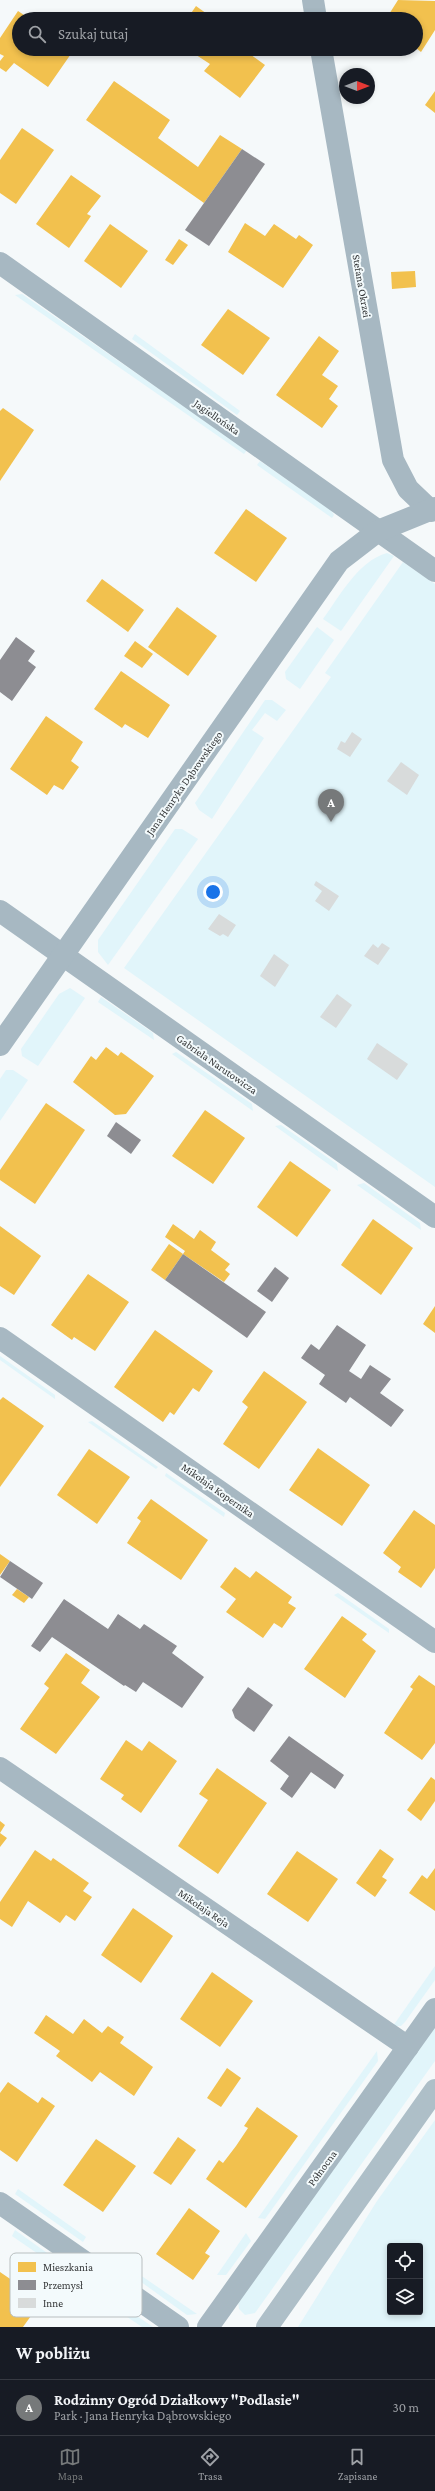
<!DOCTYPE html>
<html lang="pl">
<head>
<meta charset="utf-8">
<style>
  body { margin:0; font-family:"Crimson Pro",serif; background:#20242c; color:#f1f3f6 }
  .controls { position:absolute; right:12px; bottom:12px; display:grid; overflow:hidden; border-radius:4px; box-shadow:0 2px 6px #0003 }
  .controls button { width:36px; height:36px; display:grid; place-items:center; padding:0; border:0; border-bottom:1px solid #363941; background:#171b24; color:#f1f3f6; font:20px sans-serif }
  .compass { position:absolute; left:339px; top:68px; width:36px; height:36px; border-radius:50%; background:#171b24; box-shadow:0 2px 6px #0003; rotate:90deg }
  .you { position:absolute; left:213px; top:892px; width:14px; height:14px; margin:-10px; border:3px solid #fff; border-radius:50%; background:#1a73e8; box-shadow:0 0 0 6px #1a73e833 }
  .badge { display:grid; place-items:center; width:26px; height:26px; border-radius:50%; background:#76797a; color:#fff; font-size:13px; font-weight:700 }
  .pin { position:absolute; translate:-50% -33px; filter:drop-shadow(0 1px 2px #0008) }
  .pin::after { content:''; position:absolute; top:21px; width:14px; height:12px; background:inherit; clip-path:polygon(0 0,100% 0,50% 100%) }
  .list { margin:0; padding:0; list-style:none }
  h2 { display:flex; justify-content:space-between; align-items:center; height:52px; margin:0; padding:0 16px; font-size:17px }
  h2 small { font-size:13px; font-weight:400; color:#9ea1a6 }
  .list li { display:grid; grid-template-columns:26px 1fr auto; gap:12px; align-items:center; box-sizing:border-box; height:56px; padding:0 16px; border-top:1px solid #363941 }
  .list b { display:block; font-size:15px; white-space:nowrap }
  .list p { margin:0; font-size:13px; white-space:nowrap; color:#9ea1a6 }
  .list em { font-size:13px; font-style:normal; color:#9ea1a6 }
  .icon { flex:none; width:22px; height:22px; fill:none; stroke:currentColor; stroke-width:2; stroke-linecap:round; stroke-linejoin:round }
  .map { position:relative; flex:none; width:435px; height:2327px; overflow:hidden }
  .search { position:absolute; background:#171b24; box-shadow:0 2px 6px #0003; left:12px; right:12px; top:12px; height:44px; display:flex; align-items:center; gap:10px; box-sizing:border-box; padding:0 14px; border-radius:22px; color:#9ea1a6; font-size:15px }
  .sheet { height:108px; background:#171b24 }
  nav { display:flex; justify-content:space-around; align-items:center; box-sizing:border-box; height:56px; border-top:1px solid #363941; background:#171b24; font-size:11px; color:#9ea1a6 }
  nav a { display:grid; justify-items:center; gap:2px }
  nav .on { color:#76797a }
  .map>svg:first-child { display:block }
  .green { fill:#e1f5fa; fill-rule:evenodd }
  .homes { fill:#f2c14e }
  .industry { fill:#8d8d92 }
  .building { fill:#d8dbdb }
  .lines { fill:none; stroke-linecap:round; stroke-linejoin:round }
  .minor { stroke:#a7b8c2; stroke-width:22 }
  .secondary { stroke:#aebfc8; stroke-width:22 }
  .labels { text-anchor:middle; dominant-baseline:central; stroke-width:4; stroke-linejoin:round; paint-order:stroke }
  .street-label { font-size:11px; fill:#323435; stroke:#f3fafc }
  .key { fill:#f3fafc; stroke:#b9bfc0; stroke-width:1 }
  .key-label { font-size:11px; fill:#323435 }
</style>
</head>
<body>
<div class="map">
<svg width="435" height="2327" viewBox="0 0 435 2327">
  <rect width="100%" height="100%" fill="#f5f9fa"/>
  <g class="green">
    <path d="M22 294 247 450 244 454 15 295Z"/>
    <path d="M135 334 240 411 237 415 132 339Z"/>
    <path d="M260 461 331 510 334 515 332 518 257 465Z"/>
    <path d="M387 553 394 556 341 631 323 619C340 596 358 561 387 553Z"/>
    <path d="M403 562 435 584V1187L124 968 331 677 325 673Z"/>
    <path d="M317 627 334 640 300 689 286 679 285 672Z"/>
    <path d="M265 700H272L286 710 277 721 265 713 252 730 264 738 212 819 199 810 195 803Z"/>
    <path d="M175 829H182L198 839 108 965 98 952V940Z"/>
    <path d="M70 988 85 998 38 1066 22 1056 21 1049 59 994Z"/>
    <path d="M101 997 153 1033 154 1040 98 1002Z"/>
    <path d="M176 1052 252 1104 253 1111 172 1054Z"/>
    <path d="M6 1070H13L28 1080 0 1121V1079Z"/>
    <path d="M281 1125 337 1164 338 1171 275 1126Z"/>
    <path d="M364 1183 420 1223 421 1230 357 1185Z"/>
    <path d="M0 1356 55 1395V1399L0 1360Z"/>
    <path d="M92 1421 158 1467 156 1469 88 1422Z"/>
    <path d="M166 1473 225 1513 224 1517 165 1476Z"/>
    <path d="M338 1593 389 1629V1633L334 1595Z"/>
    <path d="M435 1966V1980L405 2022 401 2026H393Z"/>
    <path d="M435 2021V2061L255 2313 245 2315 239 2309 238 2302Z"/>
    <path d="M377 2051 378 2061 265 2219 258 2218Z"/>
    <path d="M435 2120V2327H298L377 2201ZM390 2246H420V2312H390Z"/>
    <path d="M18 2189 86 2237 83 2242 15 2194Z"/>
    <path d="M15 2230 61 2263 57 2267 12 2236Z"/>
    <path d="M246 2233 251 2241 226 2275H217Z"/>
    <path d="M114 2257 197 2314 187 2315 112 2261Z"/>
    <path d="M118 2303 153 2327H142L114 2308Z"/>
  </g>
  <g class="homes">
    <path d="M398 0 435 1V30L421 52 416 48V19H386Z"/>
    <path d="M196 6 214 19H187Z"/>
    <path d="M18 11 30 19H19V49H70L73 51 48 87 14 63 6 72 0 68V61L4 56 0 54V38Z"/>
    <path d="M187 49H243L265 65 240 98 204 71 210 64Z"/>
    <path d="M114 81 170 120 158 138 198 167 220 135 242 149 204 203 86 120Z"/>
    <path d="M435 91V113L425 105Z"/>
    <path d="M22 128 54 150 16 204 0 193V160Z"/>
    <path d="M71 175 101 196 87 214 91 216 69 248 36 224Z"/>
    <path d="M245 223 265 236 274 224 296 239 299 235 313 245 283 288 228 252Z"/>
    <path d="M110 224 148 251 121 288 84 261Z"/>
    <path d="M179 239 188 245 173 265 165 260Z"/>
    <path d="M415 271 416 287 392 289 391 272Z"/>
    <path d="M228 309 270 338 243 375 201 345Z"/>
    <path d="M319 336 339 351 322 375 338 386 329 399 338 406 322 428 276 395Z"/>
    <path d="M3 408 34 430 0 481V411Z"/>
    <path d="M246 509 287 538 256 582 214 553Z"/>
    <path d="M102 579 144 610 128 632 86 601Z"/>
    <path d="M177 607 217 636 188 676 148 647Z"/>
    <path d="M135 641 153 654 142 668 124 656Z"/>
    <path d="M121 671 170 705 148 738 125 724 122 728 94 709Z"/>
    <path d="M46 716 83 742 71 761 79 767 63 790 54 785 47 795 10 769Z"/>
    <path d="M106 1047 118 1056 121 1052 154 1076 126 1114 115 1115 73 1082 91 1056 96 1060Z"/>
    <path d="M46 1103 85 1130 35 1204 0 1180V1170Z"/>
    <path d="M205 1110 245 1138 213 1184 172 1156Z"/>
    <path d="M290 1161 331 1190 297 1237 257 1207Z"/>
    <path d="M373 1219 413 1248 381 1295 341 1265Z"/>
    <path d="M173 1224 194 1239 200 1230 216 1242 211 1250 230 1264 225 1270 230 1274 224 1282 183 1254 185 1251 165 1237Z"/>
    <path d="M0 1226 41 1256 14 1295 0 1286Z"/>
    <path d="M169 1244 183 1254 165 1280 151 1270Z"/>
    <path d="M88 1274 129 1302 95 1351 74 1337 72 1340 51 1325Z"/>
    <path d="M435 1306V1333L423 1324Z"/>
    <path d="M155 1330 213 1371 199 1392 193 1388 174 1415 170 1412 163 1422 114 1387Z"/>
    <path d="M264 1371 307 1402 259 1469 223 1444 248 1407 242 1402Z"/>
    <path d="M3 1397 44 1426 0 1487V1400Z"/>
    <path d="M318 1448 370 1485 342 1526 289 1490Z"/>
    <path d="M89 1449 130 1477 97 1524 57 1495Z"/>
    <path d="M151 1499 208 1540 181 1580 127 1543 141 1521 137 1518Z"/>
    <path d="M414 1510 435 1525V1568L421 1588 398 1572 401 1567 383 1553Z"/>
    <path d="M0 1554 10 1561 0 1575Z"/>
    <path d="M235 1567 250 1578 256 1571 292 1597 288 1603 296 1608 282 1628 274 1623 263 1638 226 1612 236 1599 220 1587Z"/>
    <path d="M17 1589 29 1597 24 1603 12 1595Z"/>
    <path d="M342 1616 367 1634 362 1640 376 1651 345 1698 304 1669Z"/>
    <path d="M66 1653 90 1670 81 1683 100 1697 56 1754 20 1729 49 1688 44 1684Z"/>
    <path d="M419 1675 435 1686V1743L422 1760 384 1733 413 1689 410 1687Z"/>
    <path d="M126 1740 142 1751 149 1741 177 1761 141 1813 121 1799 124 1795 100 1779Z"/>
    <path d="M217 1768 267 1803 218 1874 178 1846 208 1800 199 1794Z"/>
    <path d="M431 1777 435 1780V1801L421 1821 407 1810Z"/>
    <path d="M0 1821 5 1825 0 1833 7 1838 0 1847Z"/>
    <path d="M380 1849 394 1859 382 1877 387 1880 375 1897 356 1883Z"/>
    <path d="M35 1850 51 1861 53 1858 89 1883 83 1891 92 1897 75 1921 66 1915 60 1923 28 1901 12 1927 0 1919V1902Z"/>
    <path d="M297 1851 338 1879 308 1922 267 1894Z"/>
    <path d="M435 1868V1911L409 1893 422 1875 427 1879Z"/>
    <path d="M133 1908 173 1936 141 1983 101 1955Z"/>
    <path d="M212 1972 253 2001 220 2047 180 2019Z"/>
    <path d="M46 2015 73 2034 84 2019 102 2033 108 2026 124 2037 120 2043 153 2067 134 2096 100 2072 92 2082 56 2056 60 2051 34 2033Z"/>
    <path d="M227 2068 241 2078 221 2107 207 2098Z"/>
    <path d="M8 2082 38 2103 42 2097 55 2106 17 2162 0 2150V2093Z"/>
    <path d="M257 2107 298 2136 246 2208 206 2179 219 2160 223 2163 236 2146 248 2128 244 2126Z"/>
    <path d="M178 2137 196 2150 171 2185 153 2173Z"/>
    <path d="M96 2139 136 2166 103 2212 63 2185Z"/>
    <path d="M189 2208 220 2231 205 2253 210 2256 193 2280 156 2254Z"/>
    <path d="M0 2272 19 2285 23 2279 46 2295 23 2327H0Z"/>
  </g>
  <g class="industry">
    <path d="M242 149 265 164 209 246 185 230Z"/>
    <path d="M16 637 35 651 28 661 36 667 12 701 0 692V660Z"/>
    <path d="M116 1122 141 1140 131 1154 107 1136Z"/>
    <path d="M183 1254 266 1312 247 1338 165 1280Z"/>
    <path d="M275 1267 289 1278 272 1302 257 1291Z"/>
    <path d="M337 1325 366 1345 349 1371 361 1379 370 1365 391 1379 380 1393 404 1410 391 1427 350 1397 346 1403 319 1384 325 1375 301 1358 311 1344 319 1350Z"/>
    <path d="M10 1561 43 1583 32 1599 0 1577Z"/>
    <path d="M64 1599 108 1629 118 1614 140 1629 144 1624 177 1646 172 1653 204 1677 182 1708 143 1682 136 1692 125 1685 124 1686 52 1637 40 1652 31 1646Z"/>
    <path d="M248 1687 273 1705 254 1732 235 1718 232 1710Z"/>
    <path d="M289 1736 344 1775 335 1789 311 1772 292 1798 280 1789 289 1776 270 1761Z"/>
  </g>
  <g class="building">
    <path d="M352 732 362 739 350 757 337 749 341 741 345 743Z"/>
    <path d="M401 762 419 775 407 795 387 781Z"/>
    <path d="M316 881 339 896 329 911 315 901 322 891 314 885Z"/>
    <path d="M219 914 236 925 228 937 223 934 220 936 208 929Z"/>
    <path d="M382 943 390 948 378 965 364 956 373 944 378 948Z"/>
    <path d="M274 954 289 965 275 987 260 976Z"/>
    <path d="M337 994 352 1005 336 1028 320 1017Z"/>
    <path d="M377 1043 408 1064 397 1080 367 1059Z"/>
  </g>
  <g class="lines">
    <g class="minor">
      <path d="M313 0 316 19"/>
      <path d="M321 49 393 460 408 489 431 511"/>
      <path d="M0 263 435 571"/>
      <path d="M0 911 435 1217"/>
      <path d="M0 1045 339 561 378 531 435 508"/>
      <path d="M0 1338 435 1642"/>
      <path d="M0 1768 408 2047"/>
      <path d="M0 2203 178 2327"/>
      <path d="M208 2327 435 2009"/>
    </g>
    <path class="secondary" d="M267 2327 435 2090"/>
  </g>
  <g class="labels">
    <g class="street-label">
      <text transform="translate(362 286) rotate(80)">Stefana Okrzei</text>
      <text transform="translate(217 417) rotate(35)">Jagiellońska</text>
      <text transform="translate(184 783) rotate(-55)">Jana Henryka Dąbrowskiego</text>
      <text transform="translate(217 1064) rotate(35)">Gabriela Narutowicza</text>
      <text transform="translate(218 1490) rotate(35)">Mikołaja Kopernika</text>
      <text transform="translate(204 1908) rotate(34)">Mikołaja Reja</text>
      <text transform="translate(322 2168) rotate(-54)">Północna</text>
    </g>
  </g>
  <rect x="10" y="2253" width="132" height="64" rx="6" class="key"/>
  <rect x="18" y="2262" width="18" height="10" fill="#f2c14e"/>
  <rect x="18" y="2280" width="18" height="10" fill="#8d8d92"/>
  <rect x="18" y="2298" width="18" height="10" fill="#d8dbdb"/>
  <g class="key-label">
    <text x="43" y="2271">Mieszkania</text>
    <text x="43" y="2289">Przemysł</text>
    <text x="43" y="2307">Inne</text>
  </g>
</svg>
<div class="controls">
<button><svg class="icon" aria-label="locate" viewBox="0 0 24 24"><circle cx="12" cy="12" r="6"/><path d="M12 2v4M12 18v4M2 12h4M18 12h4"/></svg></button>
<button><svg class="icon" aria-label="layers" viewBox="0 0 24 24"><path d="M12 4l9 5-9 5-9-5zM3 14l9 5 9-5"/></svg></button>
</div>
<svg class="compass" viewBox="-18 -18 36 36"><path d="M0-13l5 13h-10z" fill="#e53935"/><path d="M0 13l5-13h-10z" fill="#9ea1a6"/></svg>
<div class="you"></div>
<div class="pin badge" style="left:331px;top:822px">A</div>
<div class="search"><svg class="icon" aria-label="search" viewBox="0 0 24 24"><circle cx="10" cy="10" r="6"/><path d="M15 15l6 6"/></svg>Szukaj tutaj</div>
</div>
<section class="sheet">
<h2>W pobliżu<small></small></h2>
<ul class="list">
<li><span class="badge">A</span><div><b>Rodzinny Ogród Działkowy &quot;Podlasie&quot;</b><p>Park · Jana Henryka Dąbrowskiego</p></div><em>30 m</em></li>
</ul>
</section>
<nav>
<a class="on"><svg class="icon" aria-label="map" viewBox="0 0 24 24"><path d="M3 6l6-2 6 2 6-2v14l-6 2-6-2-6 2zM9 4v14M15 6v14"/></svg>Mapa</a>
<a><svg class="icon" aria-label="directions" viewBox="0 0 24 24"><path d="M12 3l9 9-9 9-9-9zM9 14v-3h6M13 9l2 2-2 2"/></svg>Trasa</a>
<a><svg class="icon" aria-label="saved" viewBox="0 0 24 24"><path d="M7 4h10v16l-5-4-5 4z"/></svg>Zapisane</a>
</nav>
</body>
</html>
